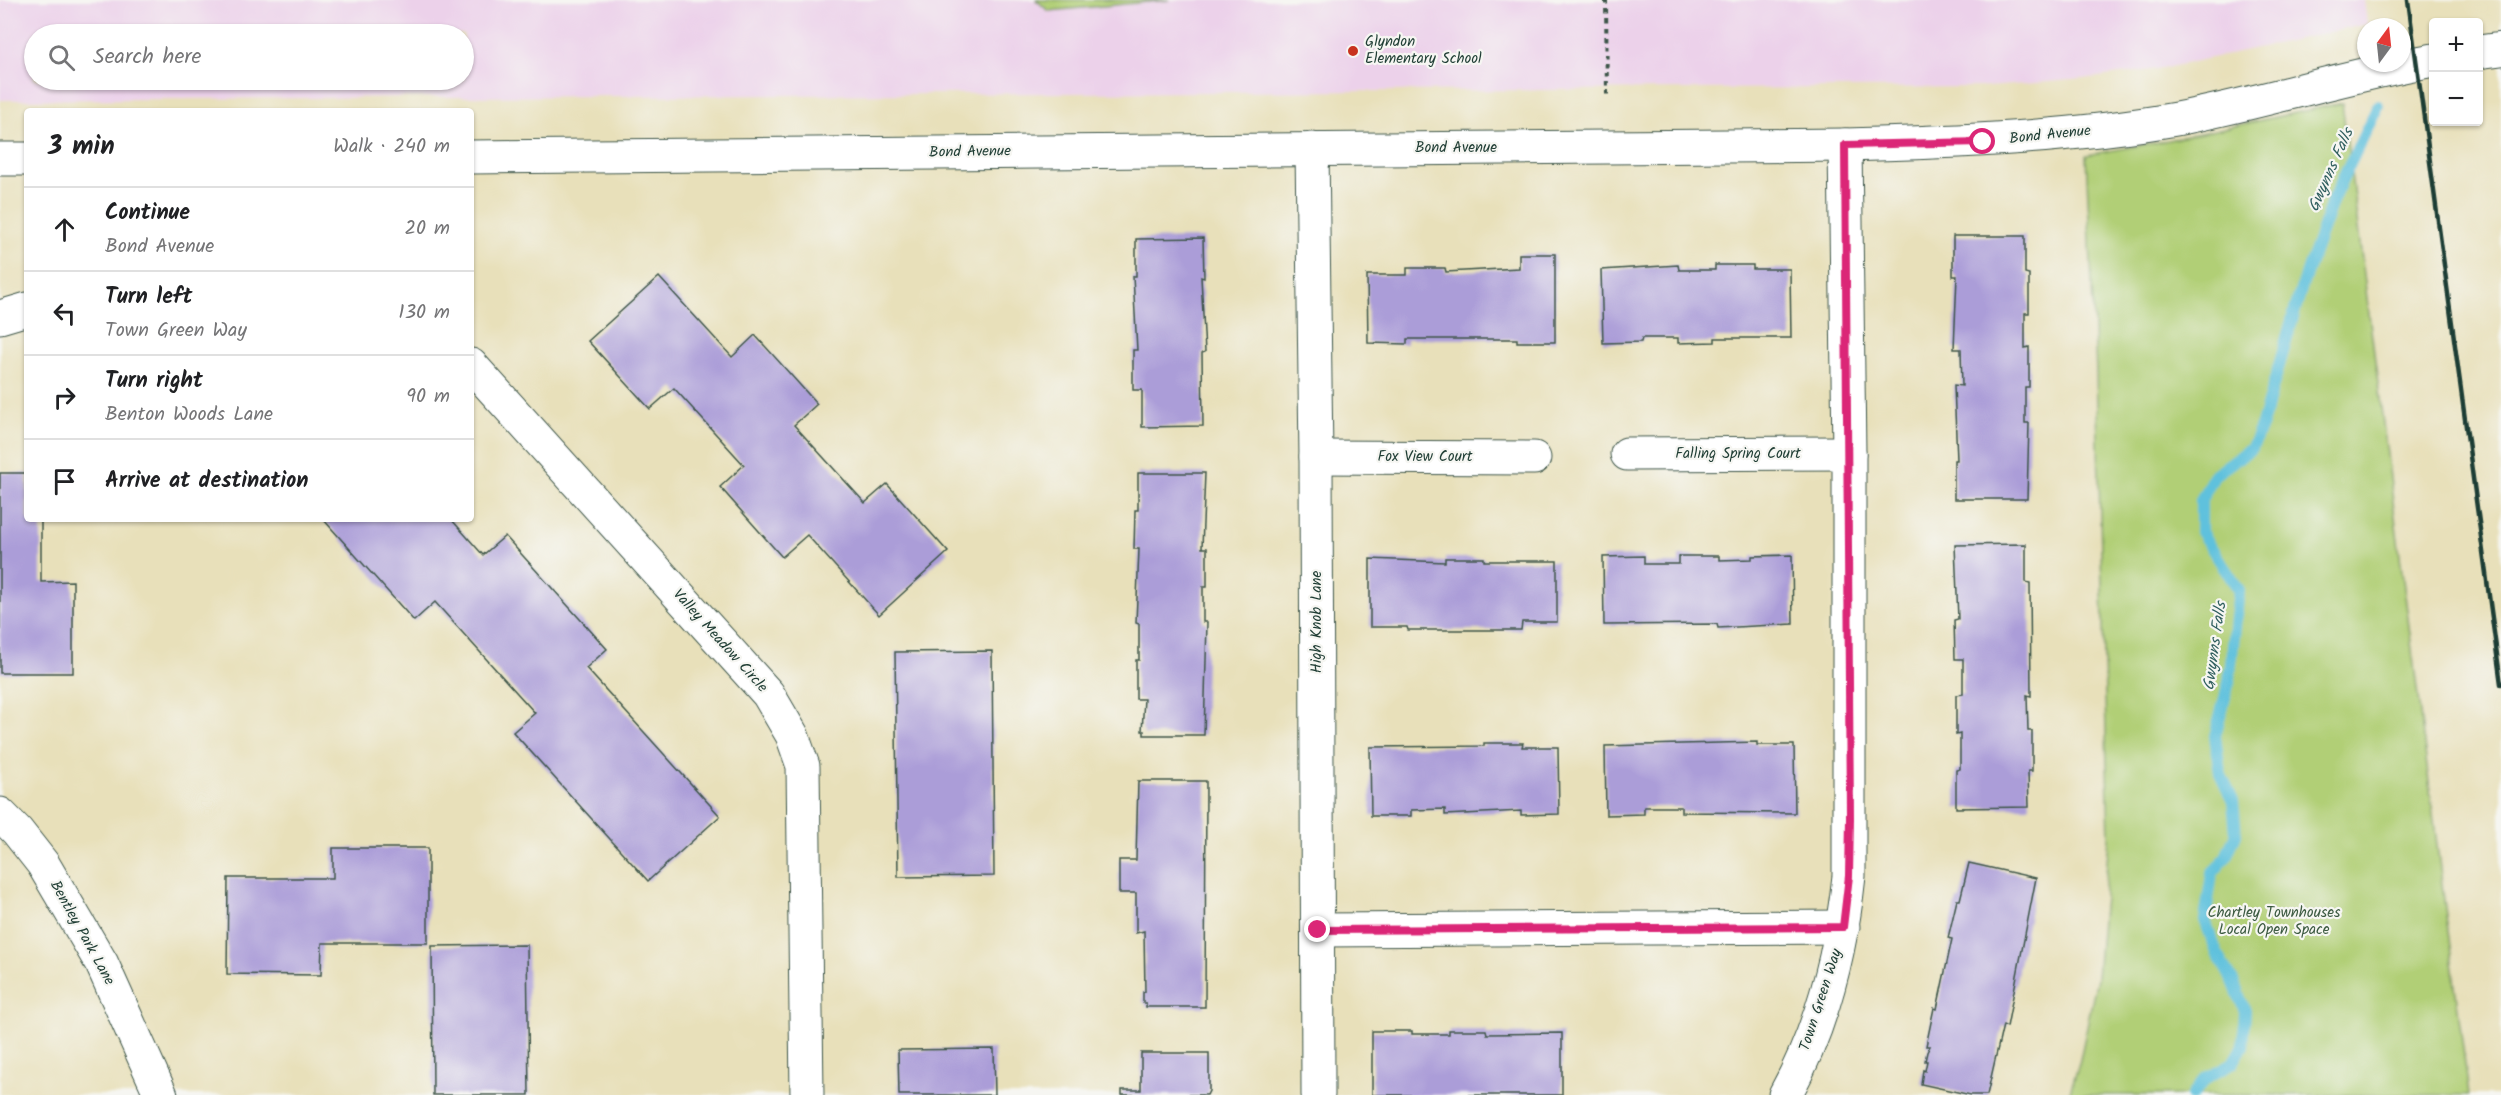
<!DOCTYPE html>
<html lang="en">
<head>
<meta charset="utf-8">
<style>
  body { margin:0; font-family:Kalam,sans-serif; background:#f2f2f2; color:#202124 }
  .controls { position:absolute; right:18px; top:18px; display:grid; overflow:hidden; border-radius:6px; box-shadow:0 2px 4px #0004 }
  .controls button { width:54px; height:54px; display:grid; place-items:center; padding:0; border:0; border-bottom:2px solid #e0e0e0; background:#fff; color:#202124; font:30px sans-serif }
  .compass { position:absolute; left:2357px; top:18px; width:54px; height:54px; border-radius:50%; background:#fff; box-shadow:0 2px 4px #0004; rotate:15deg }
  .stop { position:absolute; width:18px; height:18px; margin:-14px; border:4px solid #db2777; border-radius:50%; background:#fff }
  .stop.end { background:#db2777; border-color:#fff; box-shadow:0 2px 6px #0008 }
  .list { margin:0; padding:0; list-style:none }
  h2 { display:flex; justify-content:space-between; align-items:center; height:78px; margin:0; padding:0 24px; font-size:26px }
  h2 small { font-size:20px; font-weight:400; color:#757577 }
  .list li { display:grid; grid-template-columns:39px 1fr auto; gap:18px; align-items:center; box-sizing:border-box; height:84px; padding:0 24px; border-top:2px solid #e0e0e0 }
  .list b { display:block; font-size:22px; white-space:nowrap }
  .list p { margin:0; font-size:20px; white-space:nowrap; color:#757577 }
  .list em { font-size:20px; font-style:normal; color:#757577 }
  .icon { flex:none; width:33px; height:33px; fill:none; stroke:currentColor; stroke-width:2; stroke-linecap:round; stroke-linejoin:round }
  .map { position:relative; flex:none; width:2501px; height:1095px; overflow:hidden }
  .search { position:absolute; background:#fff; box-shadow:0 2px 4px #0004; left:24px; top:24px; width:450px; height:66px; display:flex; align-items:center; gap:15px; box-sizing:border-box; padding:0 21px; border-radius:33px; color:#757577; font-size:22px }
  .panel { position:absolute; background:#fff; box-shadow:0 2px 4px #0004; left:24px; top:108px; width:450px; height:414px; border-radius:6px }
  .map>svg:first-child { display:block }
  .built { fill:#ecd1ea; fill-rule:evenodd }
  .green { fill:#b1cf76; stroke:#688655; stroke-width:1.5 }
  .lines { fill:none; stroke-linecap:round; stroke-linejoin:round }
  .stream { stroke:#5ec1dd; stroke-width:12 }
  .building { fill:#ab9dd8 }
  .minor-casing { stroke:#3d5548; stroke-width:35 }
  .path { stroke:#3d5548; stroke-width:4; stroke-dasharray:4.5 4.5; stroke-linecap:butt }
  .minor { stroke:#fff; stroke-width:33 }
  .rail { stroke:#1f3d34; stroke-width:4.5 }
  .route { stroke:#db2777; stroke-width:8 }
  .poi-dot { fill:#c8321e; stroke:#f6f6f2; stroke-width:2 }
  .labels { text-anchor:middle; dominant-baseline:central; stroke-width:4.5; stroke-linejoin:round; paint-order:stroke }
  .poi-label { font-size:15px; fill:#1f3d34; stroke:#f6f6f2; text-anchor:start }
  .street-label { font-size:15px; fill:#1f3d34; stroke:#f6f6f2 }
  .park-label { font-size:15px; fill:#3c5a41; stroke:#f6f6f2 }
  .water-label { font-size:16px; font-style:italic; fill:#2f5e5e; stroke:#f6f6f2 }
</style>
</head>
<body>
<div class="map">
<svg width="2501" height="1095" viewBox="0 0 2501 1095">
  <rect width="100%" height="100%" fill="#f6f6f2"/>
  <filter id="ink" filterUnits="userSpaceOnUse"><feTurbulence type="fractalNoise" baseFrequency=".0167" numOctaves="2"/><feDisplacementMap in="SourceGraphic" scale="12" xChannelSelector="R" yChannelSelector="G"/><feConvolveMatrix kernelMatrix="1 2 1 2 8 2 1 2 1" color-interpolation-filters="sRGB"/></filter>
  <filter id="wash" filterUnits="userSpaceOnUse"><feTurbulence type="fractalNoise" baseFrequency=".008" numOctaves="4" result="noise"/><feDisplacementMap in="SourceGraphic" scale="24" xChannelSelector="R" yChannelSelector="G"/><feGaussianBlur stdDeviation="1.35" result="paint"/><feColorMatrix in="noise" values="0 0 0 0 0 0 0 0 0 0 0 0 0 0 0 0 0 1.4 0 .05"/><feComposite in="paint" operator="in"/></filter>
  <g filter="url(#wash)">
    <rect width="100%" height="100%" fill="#e8e0ba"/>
    <path class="built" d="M0 0H2364L2367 24 2165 68 2083 79 1988 87 0 100ZM34 34H464V80H34Z"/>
    <g class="green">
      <path d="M1036 0H1169L1049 11Z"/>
      <path d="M2342 103 2469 1095H2069L2080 1060 2097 978 2109 838 2096 372 2086 155 2154 143Z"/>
    </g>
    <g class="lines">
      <path class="stream" d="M2192 1095 2206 1078 2233 1063 2243 1046 2245 1011 2233 981 2217 953 2205 920 2212 874 2226 857 2236 834 2233 801 2220 773 2215 736 2229 682 2239 590 2201 532V500L2214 475 2252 448 2262 424 2302 286 2333 199 2378 106"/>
    </g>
    <g id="blocks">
      <g class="building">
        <path d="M1953 236H2025V273L2029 274V313H2025V348L2029 347V387H2025V423H2029L2027 499H1954V460H1957L1954 385 1962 386 1961 349H1954L1957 276H1953Z"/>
        <path d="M1203 238 1204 278 1201 277 1205 352 1202 353 1203 426 1142 427V390H1133V350H1137L1133 276H1136V239Z"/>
        <path d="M1519 254H1555V342H1517V339H1407V344L1368 343 1367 275H1407V268H1445L1446 272 1519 268Z"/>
        <path d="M1678 265 1679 270H1715V265H1753V269H1790L1791 338H1715V342L1678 343V338H1642L1641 342 1603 343 1601 270Z"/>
        <path d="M659 277 732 357 755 335 817 404 794 425 865 503 887 484 948 552 879 615 807 535 782 557 720 487 744 465 674 388 650 409 588 341Z"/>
        <path d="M0 473H27V519H41V582L73 581V673H0Z"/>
        <path d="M1138 473H1205L1202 548H1207V587H1203V622H1207L1204 735H1144V731H1142L1144 699H1136V660H1139V624L1136 623 1139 549H1134L1135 510H1138Z"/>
        <path d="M323 519H451L483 555 505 536 607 649 586 668 720 816 648 881 513 732 535 713 435 602 414 621Z"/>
        <path d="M2026 544V582L2030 583 2031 696 2027 695 2028 731H2032V771H2028L2029 807 1956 808V770L1960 769V734L1956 735V695L1963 694V659H1955L1954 620 1958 619 1955 545Z"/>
        <path d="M1792 555 1793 624 1718 628 1717 624 1604 625 1603 557 1644 556V564H1679V556H1719V560L1752 559V556Z"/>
        <path d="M1445 558H1484V561H1557V622H1522L1521 630H1408L1407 627H1370V559L1445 562Z"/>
        <path d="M992 651 994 876 898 877 895 652Z"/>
        <path d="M1757 742V745H1794L1795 813 1681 812V807H1644V814L1606 815 1605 746Z"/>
        <path d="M1484 743H1523L1522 747H1558L1559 814 1521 815V811L1445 815V809L1411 810V816H1371L1370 747 1484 746Z"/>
        <path d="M1138 781H1206L1205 1007H1146V1003H1143V992H1145L1144 931 1136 933V893H1119V860H1136Z"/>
        <path d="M333 848H428V943H322L321 975 227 974 228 878H333Z"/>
        <path d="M1969 863 2036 878 2007 1027 2003 1025 1987 1095H1971L1921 1084 1923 1070 1925 1071 1927 1061H1925L1927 1052 1930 1046H1926L1934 1008 1937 1009 1952 939 1948 938 1957 900H1960Z"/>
        <path d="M527 945 529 1095H433L432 946Z"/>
        <path d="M1449 1030H1486L1487 1034 1562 1033V1095H1372V1031H1412V1034H1449Z"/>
        <path d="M994 1049 995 1095H899L898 1050Z"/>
        <path d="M1141 1053H1209V1091L1207 1095H1122V1090H1141Z"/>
      </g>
    </g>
  </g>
  <g filter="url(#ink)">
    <use href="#blocks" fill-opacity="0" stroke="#3d5548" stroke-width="1.5"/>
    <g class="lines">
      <defs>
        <g id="minor">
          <path d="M2478 52 2501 49"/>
          <path d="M1312 149 1316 457 1318 1095"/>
          <path d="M471 157 1845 145C1956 142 2066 138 2176 119 2262 103 2347 75 2434 60"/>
          <path d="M0 159H27"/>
          <path d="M0 317 27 309"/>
          <path d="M471 365 768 694 792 735 803 766 807 1095"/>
          <path d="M1627 454 1849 453"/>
          <path d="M1316 457 1534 458"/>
          <path d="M0 814 17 831 43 864 102 964 161 1095"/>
          <path d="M1319 930 1843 927"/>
          <path d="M1785 1095C1822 1028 1841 951 1849 876V453L1845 145"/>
        </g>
      </defs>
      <use href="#minor" class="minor-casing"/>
      <path class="path" d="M1606 0 1607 98"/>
      <use href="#minor" class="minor"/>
      <path class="rail" d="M2408 0 2501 684"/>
    </g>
  </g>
  <g class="lines" filter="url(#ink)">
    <path class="route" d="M1318 930 1843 927 1849 876 1850 818 1845 145 1983 142"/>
  </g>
  <circle class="poi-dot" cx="1353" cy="51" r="6"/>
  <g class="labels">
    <g class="poi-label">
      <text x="1365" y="42">Glyndon<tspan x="1365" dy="17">Elementary School</tspan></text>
    </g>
    <g class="street-label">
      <text transform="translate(2050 135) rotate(-6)">Bond Avenue</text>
      <text x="1456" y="148">Bond Avenue</text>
      <text transform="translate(970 152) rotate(-1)">Bond Avenue</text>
      <text x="1738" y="454">Falling Spring Court</text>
      <text x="1425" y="457">Fox View Court</text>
      <text transform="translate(1317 622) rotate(-90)">High Knob Lane</text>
      <text transform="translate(720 641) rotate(48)">Valley Meadow Circle</text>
      <text transform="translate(82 933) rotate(61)">Bentley Park Lane</text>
      <text transform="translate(1821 1000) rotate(-72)">Town Green Way</text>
    </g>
    <g class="park-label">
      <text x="2274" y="913">Chartley Townhouses<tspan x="2274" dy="17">Local Open Space</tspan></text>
    </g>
    <g class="water-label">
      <text transform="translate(2331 170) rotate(-66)">Gwynns Falls</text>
      <text transform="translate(2215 646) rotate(-82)">Gwynns Falls</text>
    </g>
  </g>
</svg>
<div class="controls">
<button>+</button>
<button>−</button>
</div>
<svg class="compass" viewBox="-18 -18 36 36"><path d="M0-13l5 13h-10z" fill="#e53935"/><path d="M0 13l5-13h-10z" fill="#757577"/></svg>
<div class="stop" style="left:1983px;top:142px"></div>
<div class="stop end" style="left:1318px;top:930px"></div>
<div class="search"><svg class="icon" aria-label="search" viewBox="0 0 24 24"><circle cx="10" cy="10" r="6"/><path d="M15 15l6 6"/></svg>Search here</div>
<section class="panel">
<h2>3 min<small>Walk · 240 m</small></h2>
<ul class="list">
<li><svg class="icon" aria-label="ahead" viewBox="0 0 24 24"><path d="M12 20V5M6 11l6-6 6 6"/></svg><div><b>Continue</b><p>Bond Avenue</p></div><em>20 m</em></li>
<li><svg class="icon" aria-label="left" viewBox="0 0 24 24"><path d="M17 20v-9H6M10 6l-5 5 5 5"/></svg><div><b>Turn left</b><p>Town Green Way</p></div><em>130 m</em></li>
<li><svg class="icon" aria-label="right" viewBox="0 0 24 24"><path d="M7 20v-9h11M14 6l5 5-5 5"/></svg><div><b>Turn right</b><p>Benton Woods Lane</p></div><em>90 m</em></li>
<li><svg class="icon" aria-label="arrive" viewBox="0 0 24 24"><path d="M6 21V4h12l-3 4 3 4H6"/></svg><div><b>Arrive at destination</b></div></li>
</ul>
</section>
</div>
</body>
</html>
